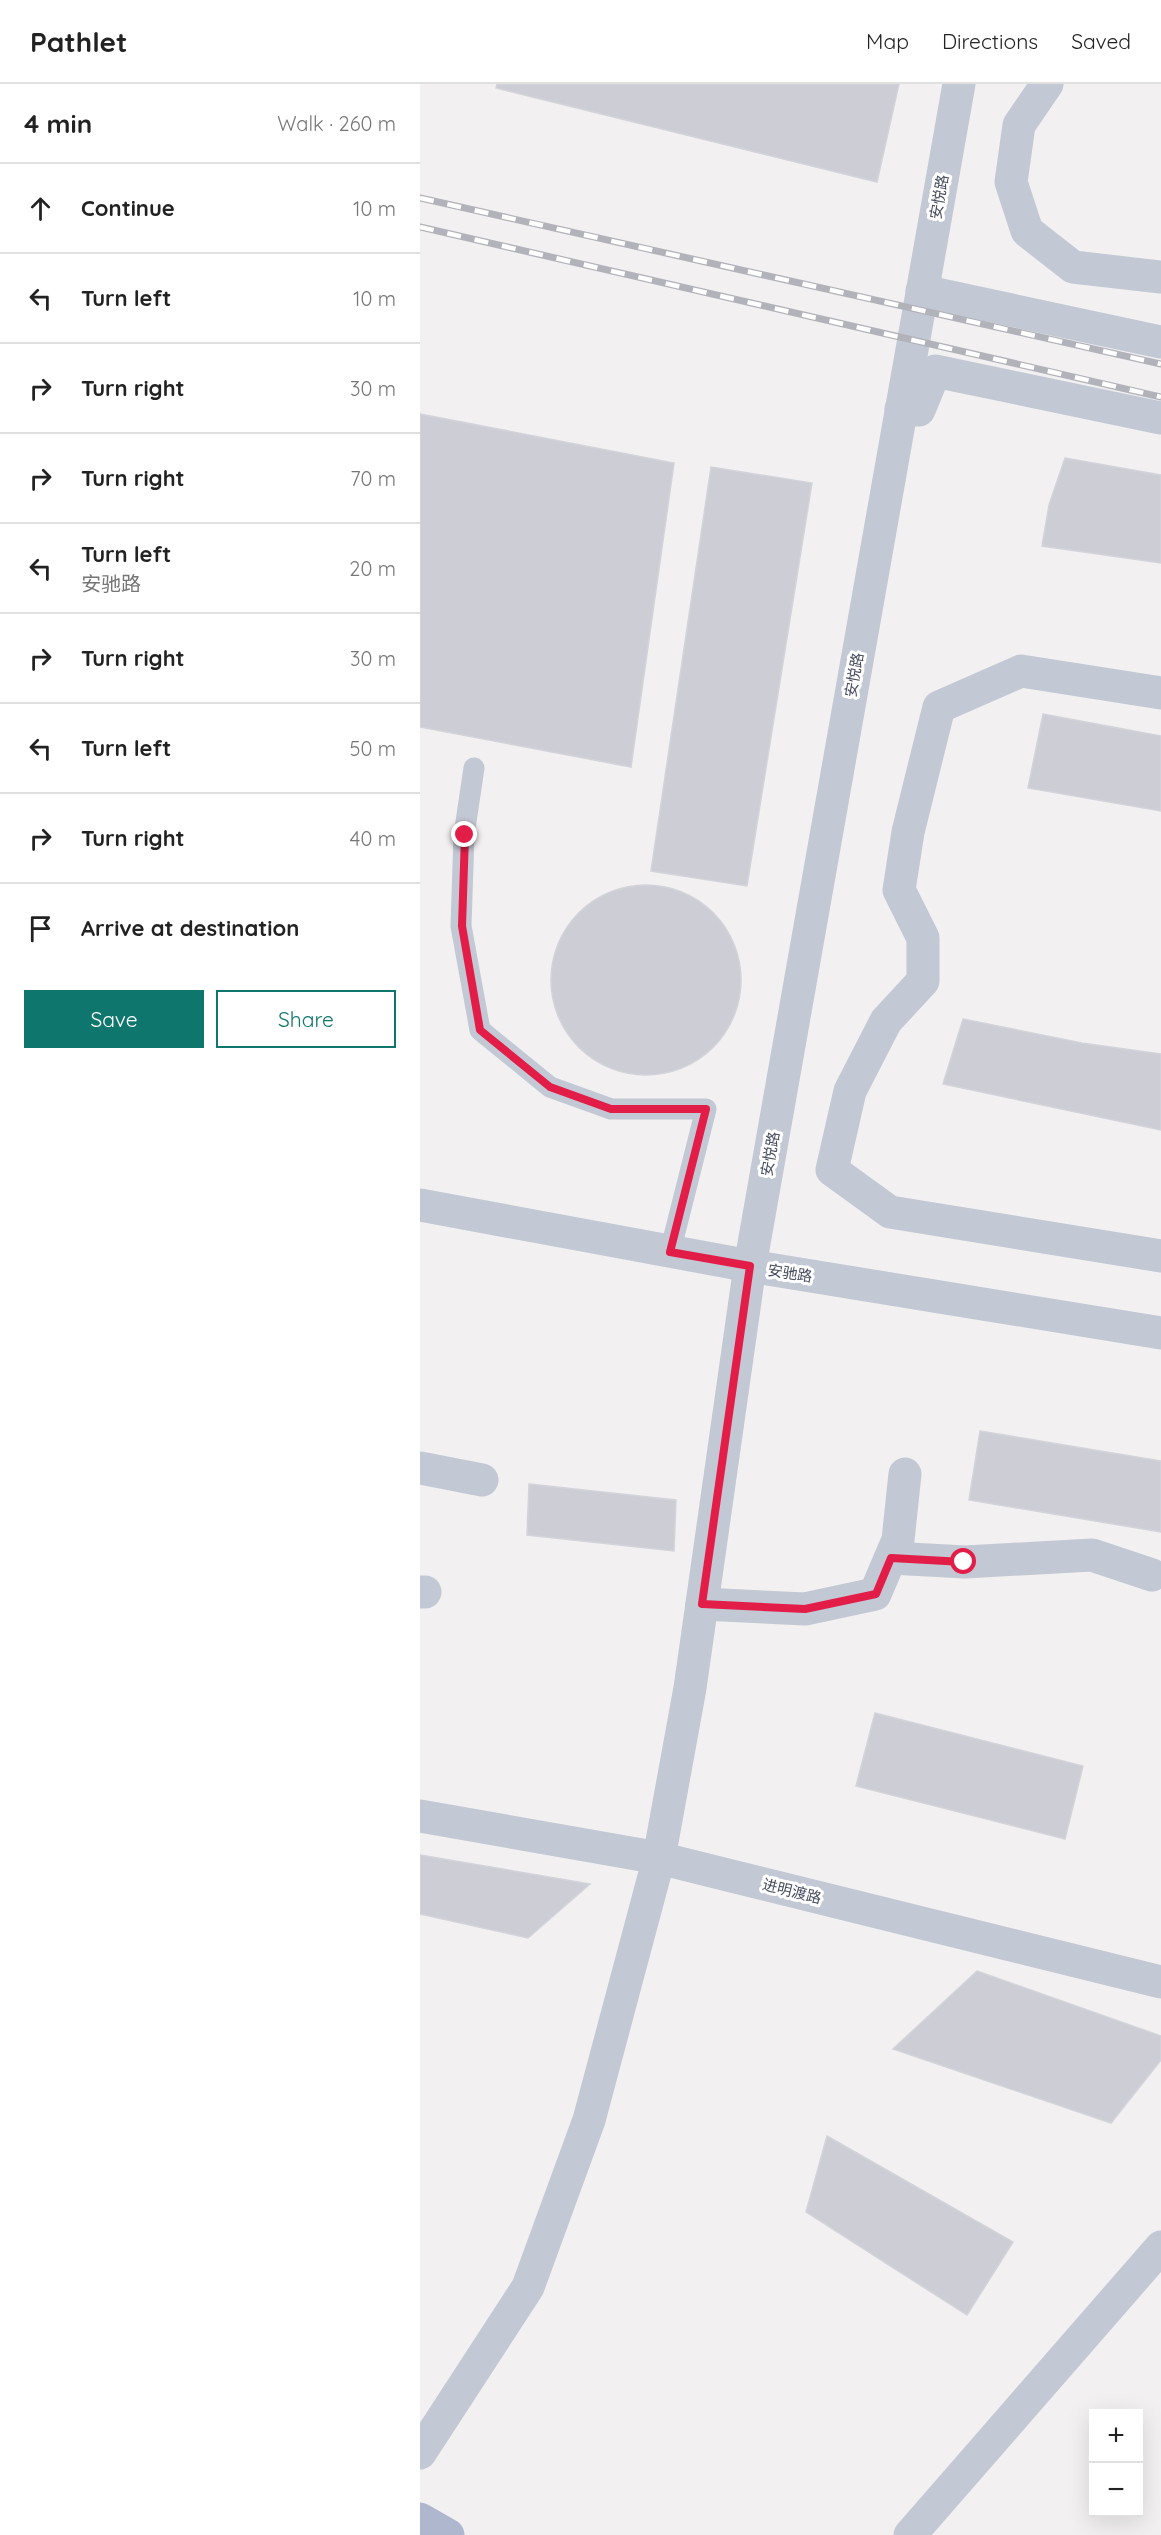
<!DOCTYPE html>
<html lang="en">
<head>
<meta charset="utf-8">
<style>
  body { margin:0; font-family:Quicksand,"Noto Sans SC",sans-serif; background:#f2f2f2; color:#222 }
  .controls { position:absolute; right:18px; bottom:18px; display:grid; overflow:hidden; border-radius:0px; box-shadow:0 6px 24px #0002 }
  .controls button { width:54px; height:54px; display:grid; place-items:center; padding:0; border:0; border-bottom:2px solid #e0e0e0; background:#fff; color:#222; font:30px sans-serif }
  .stop { position:absolute; width:18px; height:18px; margin:-14px; border:4px solid #e11d48; border-radius:50%; background:#fff }
  .stop.end { background:#e11d48; border-color:#fff; box-shadow:0 2px 6px #0008 }
  .list { margin:0; padding:0; list-style:none }
  h2 { display:flex; justify-content:space-between; align-items:center; height:78px; margin:0; padding:0 24px; font-size:26px }
  h2 small { font-size:20px; font-weight:400; color:#767676 }
  .list li { display:grid; grid-template-columns:39px 1fr auto; gap:18px; align-items:center; box-sizing:border-box; height:90px; padding:0 24px; border-top:2px solid #e0e0e0 }
  .list b { display:block; font-size:22px; white-space:nowrap }
  .list p { margin:0; font-size:20px; white-space:nowrap; color:#767676 }
  .list em { font-size:20px; font-style:normal; color:#767676 }
  .actions { display:flex; gap:12px; padding:18px 24px }
  .actions a { flex:1; padding:14px 0; border:2px solid #0f766e; border-radius:0px; text-align:center; font-size:21px; color:#0f766e }
  .actions .main { background:#0f766e; color:#fff }
  .icon { flex:none; width:33px; height:33px; fill:none; stroke:currentColor; stroke-width:2; stroke-linecap:round; stroke-linejoin:round }
  .map { position:relative; flex:none; width:741px; height:2451px; overflow:hidden }
  header { display:flex; align-items:center; gap:36px; box-sizing:border-box; height:84px; padding:0 30px; background:#fff; border-bottom:2px solid #e0e0e0 }
  header strong { font-size:28px }
  nav { display:flex; gap:33px; margin-inline-start:auto; font-size:21px }
  main { display:flex }
  aside { flex:1; background:#fff }
  .map>svg:first-child { display:block }
  .building { fill:#cccdd5; stroke:#d3d4db; stroke-width:1.5 }
  .lines { fill:none; stroke-linecap:round; stroke-linejoin:round }
  .service { stroke:#c3c8d5; stroke-width:21 }
  .minor { stroke:#c3c8d5; stroke-width:33 }
  .primary { stroke:#afb7cf; stroke-width:33 }
  .rail-casing { stroke:#b2b3ba; stroke-width:7 }
  .rail { stroke:#fff; stroke-width:4.5; stroke-dasharray:14; stroke-linecap:butt }
  .route { stroke:#e11d48; stroke-width:8 }
  .labels { text-anchor:middle; dominant-baseline:central; stroke-width:6; stroke-linejoin:round; paint-order:stroke }
  .street-label { font-size:15px; fill:#474d5e; stroke:#fff }
</style>
</head>
<body>
<header>
<strong>Pathlet</strong>
<nav><a>Map</a><a>Directions</a><a>Saved</a></nav>
</header>
<main>
<aside>
<h2>4 min<small>Walk · 260 m</small></h2>
<ul class="list">
<li><svg class="icon" aria-label="ahead" viewBox="0 0 24 24"><path d="M12 20V5M6 11l6-6 6 6"/></svg><div><b>Continue</b></div><em>10 m</em></li>
<li><svg class="icon" aria-label="left" viewBox="0 0 24 24"><path d="M17 20v-9H6M10 6l-5 5 5 5"/></svg><div><b>Turn left</b></div><em>10 m</em></li>
<li><svg class="icon" aria-label="right" viewBox="0 0 24 24"><path d="M7 20v-9h11M14 6l5 5-5 5"/></svg><div><b>Turn right</b></div><em>30 m</em></li>
<li><svg class="icon" aria-label="right" viewBox="0 0 24 24"><path d="M7 20v-9h11M14 6l5 5-5 5"/></svg><div><b>Turn right</b></div><em>70 m</em></li>
<li><svg class="icon" aria-label="left" viewBox="0 0 24 24"><path d="M17 20v-9H6M10 6l-5 5 5 5"/></svg><div><b>Turn left</b><p>安驰路</p></div><em>20 m</em></li>
<li><svg class="icon" aria-label="right" viewBox="0 0 24 24"><path d="M7 20v-9h11M14 6l5 5-5 5"/></svg><div><b>Turn right</b></div><em>30 m</em></li>
<li><svg class="icon" aria-label="left" viewBox="0 0 24 24"><path d="M17 20v-9H6M10 6l-5 5 5 5"/></svg><div><b>Turn left</b></div><em>50 m</em></li>
<li><svg class="icon" aria-label="right" viewBox="0 0 24 24"><path d="M7 20v-9h11M14 6l5 5-5 5"/></svg><div><b>Turn right</b></div><em>40 m</em></li>
<li><svg class="icon" aria-label="arrive" viewBox="0 0 24 24"><path d="M6 21V4h12l-3 4 3 4H6"/></svg><div><b>Arrive at destination</b></div></li>
</ul>
<div class="actions"><a class="main">Save</a><a>Share</a></div>
</aside>
<div class="map">
<svg width="741" height="2451" viewBox="0 0 741 2451">
  <rect width="100%" height="100%" fill="#f2f0f0"/>
  <g class="building">
    <path d="M77 0H479L457 98 76 4Z"/>
    <path d="M0 330 254 379 211 683 0 643Z"/>
    <path d="M645 374 741 391V479L622 462 629 421Z"/>
    <path d="M291 383 392 399 327 802 231 787Z"/>
    <path d="M623 630 741 652V727L608 704Z"/>
    <circle cx="226" cy="896" r="95"/>
    <path d="M543 935 662 959 741 970V1046L523 1000Z"/>
    <path d="M560 1347 741 1377V1448L549 1416Z"/>
    <path d="M109 1400 256 1416 254 1467 107 1451Z"/>
    <path d="M455 1629 663 1682 645 1755 436 1702Z"/>
    <path d="M0 1771 170 1800 108 1854 0 1830Z"/>
    <path d="M557 1887 741 1952V1976L691 2039 473 1965Z"/>
    <path d="M407 2052 593 2158 547 2231 386 2128Z"/>
  </g>
  <g class="lines">
    <path class="service" d="M54 684 44 751 41 842 60 946 130 1003 191 1025H286L250 1168"/>
    <g class="minor">
      <path d="M627 0 599 41 591 98 607 147 653 183 741 193"/>
      <path d="M502 207 741 258"/>
      <path d="M481 325 499 326 515 287 741 334"/>
      <path d="M741 609 601 587 519 623 488 748 479 806 503 854V897L466 937 430 1007 412 1086 470 1128 741 1172"/>
      <path d="M0 1121 330 1182 741 1249"/>
      <path d="M0 1384 62 1396"/>
      <path d="M471 1474 545 1478 672 1471 732 1491"/>
      <path d="M0 1508H5"/>
      <path d="M282 1520 385 1525 455 1510 478 1456 485 1390"/>
      <path d="M0 1732 239 1774 741 1898"/>
      <path d="M0 2369 108 2203 169 2036 239 1774 270 1604 330 1182 539 0"/>
      <path d="M490 2451 741 2163"/>
    </g>
    <path class="primary" d="M0 2435 28 2451"/>
    <defs>
      <g id="rail">
        <path d="M0 114 741 280"/>
        <path d="M0 143 741 313"/>
      </g>
    </defs>
    <use href="#rail" class="rail-casing"/>
    <use href="#rail" class="rail"/>
  </g>
  <g class="lines">
    <path class="route" d="M45 751 42 842 60 946 130 1003 191 1025H286L250 1168 330 1182 282 1520 385 1525 456 1510 471 1474 544 1478"/>
  </g>
  <g class="labels">
    <g class="street-label">
      <text transform="translate(519 113) rotate(-80)">安悦路</text>
      <text transform="translate(434 591) rotate(-80)">安悦路</text>
      <text transform="translate(350 1070) rotate(-80)">安悦路</text>
      <text transform="translate(370 1189) rotate(9)">安驰路</text>
      <text transform="translate(372 1807) rotate(14)">进明渡路</text>
    </g>
  </g>
</svg>
<div class="controls">
<button>+</button>
<button>−</button>
</div>
<div class="stop" style="left:544px;top:1478px"></div>
<div class="stop end" style="left:45px;top:751px"></div>
</div>
</main>
</body>
</html>
